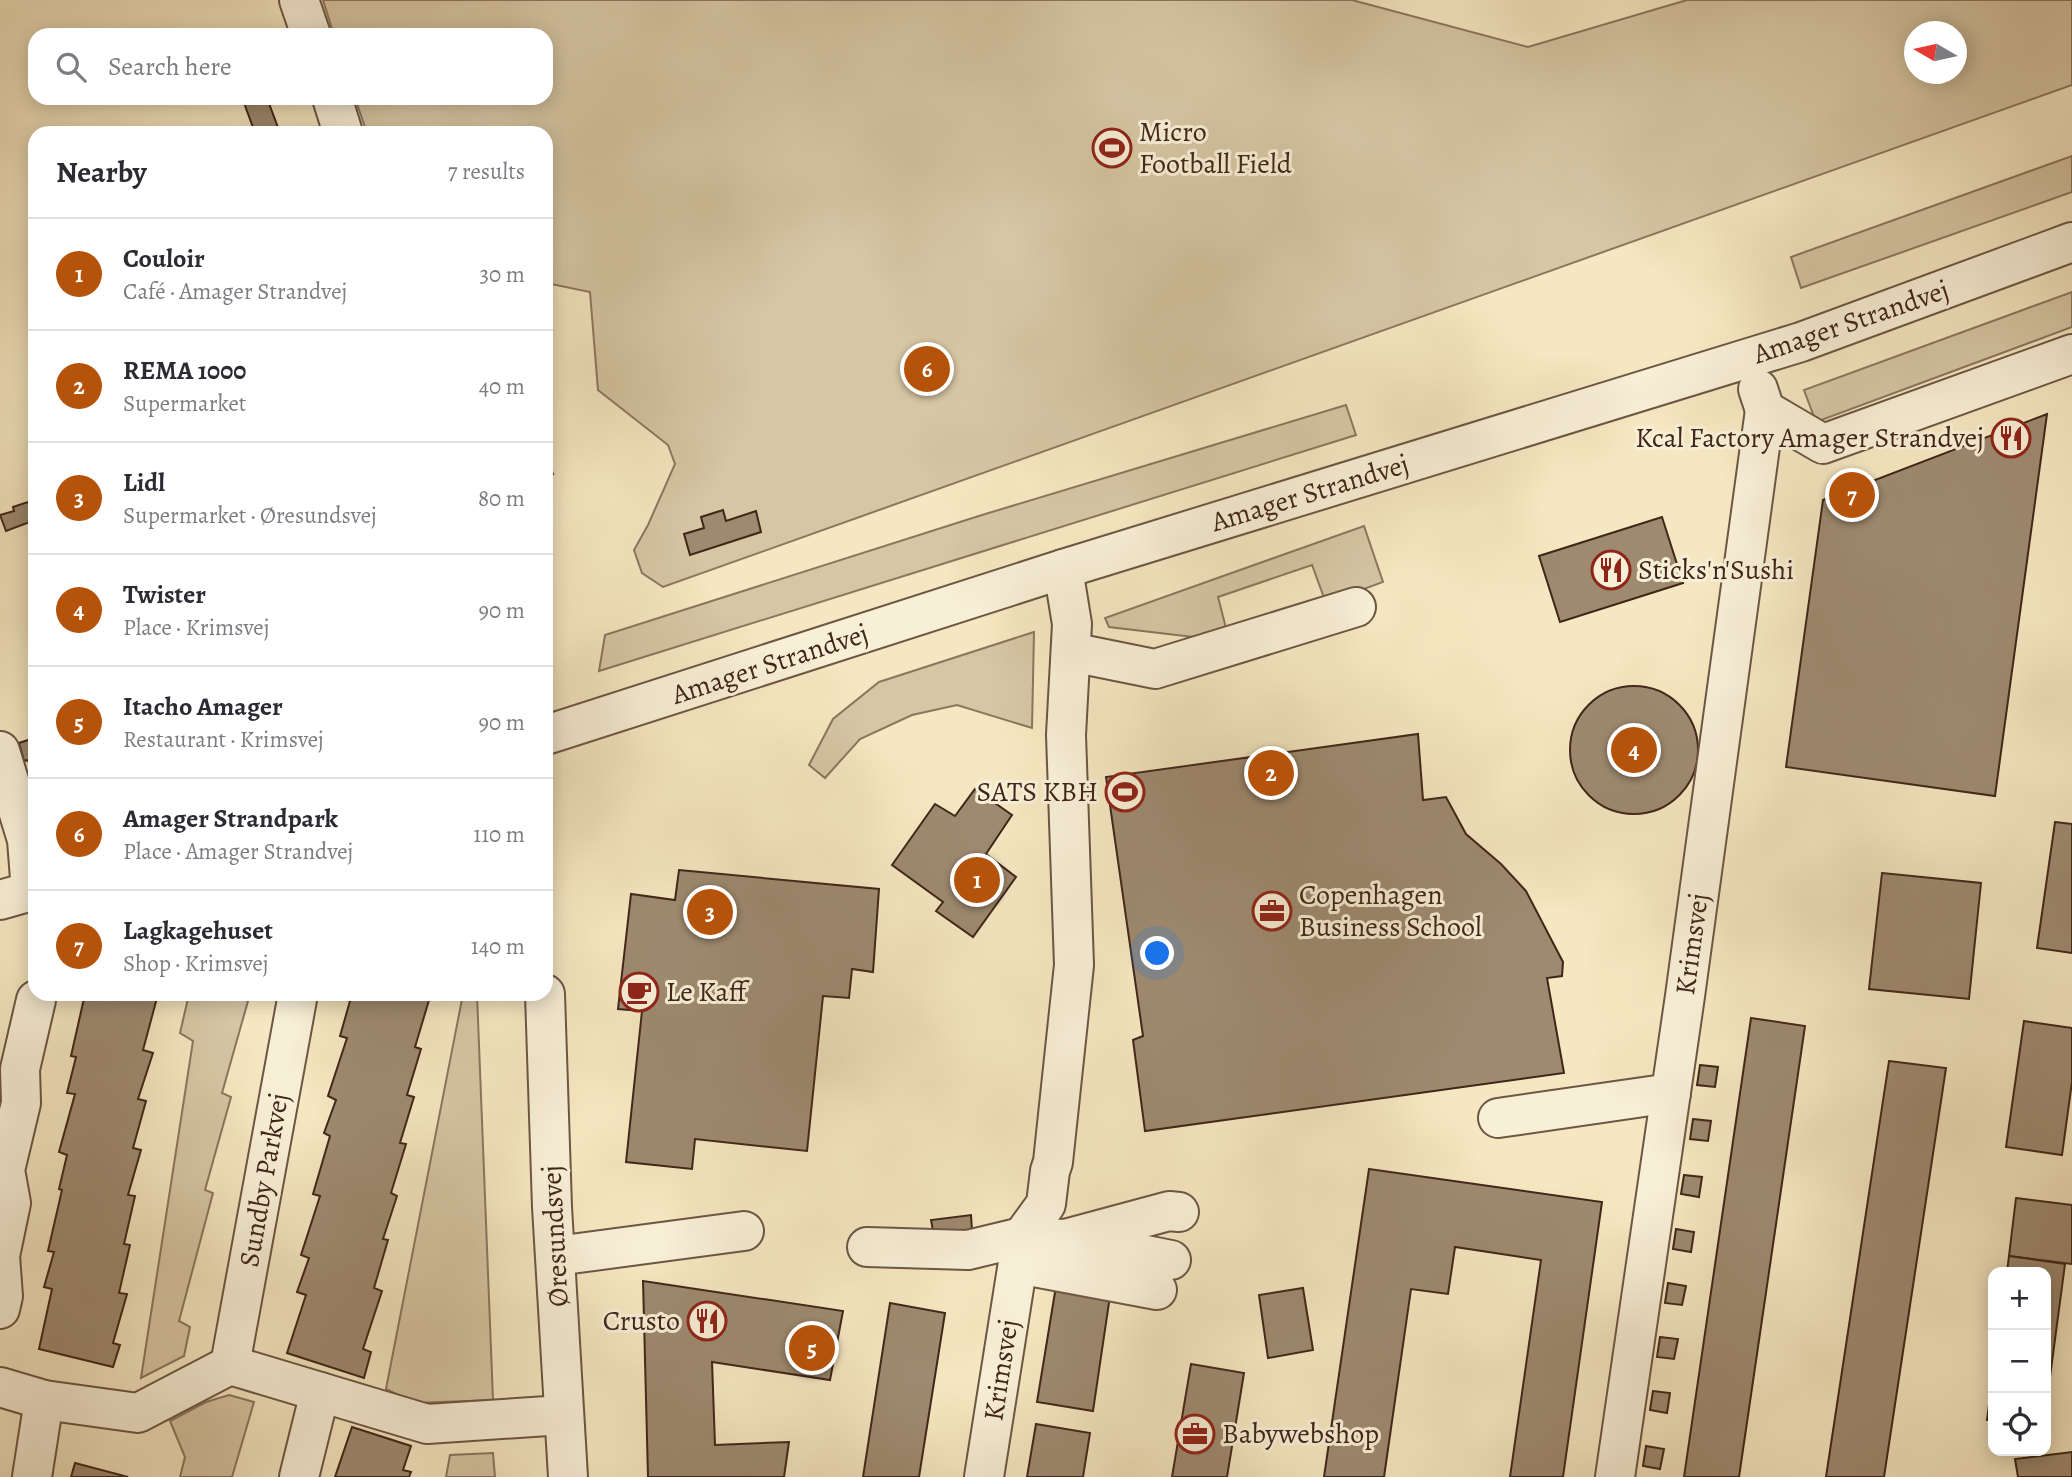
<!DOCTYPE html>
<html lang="en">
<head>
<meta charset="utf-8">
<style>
  body { margin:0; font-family:Alegreya,serif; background:#f7f7f7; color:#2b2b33 }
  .controls { position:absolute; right:21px; bottom:21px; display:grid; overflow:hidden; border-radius:14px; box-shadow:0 4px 18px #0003 }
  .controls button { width:63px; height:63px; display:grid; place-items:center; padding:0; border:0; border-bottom:2px solid #e1e1e2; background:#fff; color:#2b2b33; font:35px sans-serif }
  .compass { position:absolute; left:1904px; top:21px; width:63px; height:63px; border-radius:50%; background:#fff; box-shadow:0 4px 18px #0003; rotate:279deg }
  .you { position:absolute; left:1158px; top:954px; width:24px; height:24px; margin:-18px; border:5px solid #fff; border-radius:50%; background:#1a73e8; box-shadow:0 0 0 10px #1a73e833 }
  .badge { display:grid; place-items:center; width:46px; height:46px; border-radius:50%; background:#b45309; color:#fff; font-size:23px; font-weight:700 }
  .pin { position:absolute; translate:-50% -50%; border:4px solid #fff; box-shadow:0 2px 7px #0006 }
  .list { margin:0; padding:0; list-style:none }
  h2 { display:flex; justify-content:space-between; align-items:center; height:91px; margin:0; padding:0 28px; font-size:30px }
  h2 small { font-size:23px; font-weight:400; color:#7c7c81 }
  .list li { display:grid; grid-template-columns:46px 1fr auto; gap:21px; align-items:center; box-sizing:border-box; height:112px; padding:0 28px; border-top:2px solid #e1e1e2 }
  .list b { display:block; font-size:26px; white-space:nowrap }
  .list p { margin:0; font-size:23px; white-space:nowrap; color:#7c7c81 }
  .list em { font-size:23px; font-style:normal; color:#7c7c81 }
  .icon { flex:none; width:38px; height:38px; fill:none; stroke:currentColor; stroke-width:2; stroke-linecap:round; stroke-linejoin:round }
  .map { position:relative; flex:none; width:2072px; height:1477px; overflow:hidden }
  .search { position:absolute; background:#fff; box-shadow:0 4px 18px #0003; left:28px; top:28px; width:525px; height:77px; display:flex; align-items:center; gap:18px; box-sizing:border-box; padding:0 24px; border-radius:21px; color:#7c7c81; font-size:26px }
  .panel { position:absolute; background:#fff; box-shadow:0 4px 18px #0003; left:28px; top:126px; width:525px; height:875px; border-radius:21px }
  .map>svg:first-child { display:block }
  .green { fill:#d6c6a4; stroke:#8b765e; stroke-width:2; fill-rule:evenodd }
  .building { fill:#9e8a70; stroke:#402619; stroke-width:2 }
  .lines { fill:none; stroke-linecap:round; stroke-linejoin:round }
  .minor-casing { stroke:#6d5643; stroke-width:42 }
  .minor { stroke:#f8efd7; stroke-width:38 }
  .labels { text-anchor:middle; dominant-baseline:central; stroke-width:6; stroke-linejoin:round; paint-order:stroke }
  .poi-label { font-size:28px; fill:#402619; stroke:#f8efd7; text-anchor:start }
  .street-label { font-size:28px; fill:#402619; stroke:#f8efd7 }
</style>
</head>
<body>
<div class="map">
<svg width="2072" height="1477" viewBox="0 0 2072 1477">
  <rect width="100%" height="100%" fill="#f5e7c1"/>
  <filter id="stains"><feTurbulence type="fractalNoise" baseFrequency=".00286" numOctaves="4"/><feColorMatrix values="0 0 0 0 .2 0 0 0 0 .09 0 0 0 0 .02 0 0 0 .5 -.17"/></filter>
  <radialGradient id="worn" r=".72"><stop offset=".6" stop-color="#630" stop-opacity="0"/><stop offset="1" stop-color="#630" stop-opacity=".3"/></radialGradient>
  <g class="green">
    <path d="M323 0H1352L1528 47 1687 0H2072V85L663 587 642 573 634 550 648 525 675 464 668 445 598 390 590 292 546 283V133H367L355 98H546V35H334ZM1914 32H1956V74H1914Z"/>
    <path d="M2072 156V192L1801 288 1791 257Z"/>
    <path d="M2072 292V327L1816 422 1804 390Z"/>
    <path d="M1346 405 1356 435 599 671 605 635 982 515Z"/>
    <path d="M1364 526 1383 582 1326 603 1312 565 1218 597 1226 628 1210 639 1109 627 1105 618Z"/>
    <path d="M1034 632 1032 728 957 705 912 715 860 739 825 778 809 765 833 719 879 682Z"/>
    <path d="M189 994H237V997L248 1001 222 1093 231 1097 205 1190 213 1193 179 1321 190 1327 184 1356 141 1378 193 1041 180 1033Z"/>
    <path d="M463 994H477L493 1400 415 1403 386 1389Z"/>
    <path d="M229 1395 254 1402 232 1477H180L185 1457 170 1421 206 1402Z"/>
    <path d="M493 1453 495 1477H446L450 1455Z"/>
  </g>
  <g class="building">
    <path d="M251 98H267L280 133H255L243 100Z"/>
    <path d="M2047 414 1995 796 1786 767 1823 500Z"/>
    <path d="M546 454 553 474 546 476Z"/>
    <path d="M34 500 35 520 6 531 0 515 14 511 13 507Z"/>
    <path d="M723 510 726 521 756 511 761 532 690 555 684 534 704 528 701 517Z"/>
    <path d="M1662 517 1683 583 1560 622 1539 556Z"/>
    <circle cx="1634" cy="750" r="64"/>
    <path d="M1418 734 1423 800 1446 797 1466 834 1501 864 1526 891 1563 962 1562 976 1547 978 1564 1073 1145 1131 1133 1040 1143 1036 1106 777Z"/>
    <path d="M34 738 35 747 30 748 32 755 35 754V779H33L28 760 24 761 19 743Z"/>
    <path d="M975 789 1012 815 986 854 1016 877 973 937 936 911 943 902 892 865 935 804 955 816Z"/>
    <path d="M2055 822 2072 824V953L2037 948Z"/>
    <path d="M679 870 879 889 873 972 852 969 849 998 823 996 807 1151 695 1139 692 1169 626 1162 642 1011 618 1009 631 894 675 900Z"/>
    <path d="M1882 873 1981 883 1969 999 1869 989Z"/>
    <path d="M85 994H158L143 1050 153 1053 138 1099 146 1101 133 1148 141 1150 128 1195 135 1196 124 1244 130 1245 119 1293 127 1294 113 1343 120 1345 113 1367 39 1349 52 1289 44 1287 54 1252 48 1251 62 1190 59 1189 67 1155 59 1152 75 1094 67 1093 76 1057 71 1056Z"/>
    <path d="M352 994H424L422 998 429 1000 415 1047 421 1049 407 1095 414 1097 400 1143 406 1144 391 1193 397 1196 383 1239 388 1240 374 1288 382 1291 363 1349 371 1352 364 1378 287 1353 306 1295 297 1292 309 1258 301 1255 320 1196 313 1194 330 1136 324 1133 336 1100 328 1096 347 1038 340 1036Z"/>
    <path d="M1751 1018 1805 1026 1739 1477H1684Z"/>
    <path d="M2024 1021 2072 1028V1082L2062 1155 2006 1147Z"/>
    <path d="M1889 1061 1946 1068 1884 1477H1826Z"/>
    <path d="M1700 1065 1718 1067 1715 1087 1697 1085Z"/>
    <path d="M1693 1119 1711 1121 1708 1141 1690 1139Z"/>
    <path d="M1369 1169 1602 1202 1563 1477H1510L1541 1260 1455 1247 1448 1294 1411 1289 1384 1477H1324Z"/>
    <path d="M1684 1175 1702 1177 1699 1197 1681 1194Z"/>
    <path d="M2016 1198 2072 1205V1264L2009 1256Z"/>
    <path d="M971 1215 972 1231 934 1236 931 1220Z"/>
    <path d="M1676 1229 1694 1232 1691 1252 1673 1249Z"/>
    <path d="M2009 1256 2065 1264 2046 1407V1272H2007Z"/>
    <path d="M1057 1280 1111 1289 1093 1411 1037 1402Z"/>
    <path d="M643 1281 843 1311 830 1380 712 1362 715 1445 789 1442 784 1477H648Z"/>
    <path d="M1668 1283 1686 1286 1682 1305 1665 1303Z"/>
    <path d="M1303 1288 1313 1350 1268 1358 1259 1295Z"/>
    <path d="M890 1303 945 1313 919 1477H863Z"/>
    <path d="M1660 1337 1678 1339 1674 1359 1657 1357Z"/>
    <path d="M1191 1364 1244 1373 1227 1477H1172Z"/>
    <path d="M1993 1375V1420H1987Z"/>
    <path d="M1653 1391 1670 1393 1667 1413 1650 1410Z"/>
    <path d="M1036 1424 1090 1433 1083 1477H1027Z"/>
    <path d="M352 1427 411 1446 403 1470 411 1472 409 1477H335Z"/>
    <path d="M1646 1446 1664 1449 1660 1469 1643 1466Z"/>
    <path d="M2072 1452V1477H2018L2015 1459Z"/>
    <path d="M75 1463 128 1477H71Z"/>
  </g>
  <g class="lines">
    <defs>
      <g id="minor">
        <path d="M299 0 311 35"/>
        <path d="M332 98 343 133"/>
        <path d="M1758 389 1765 410 1823 444 2072 354"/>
        <path d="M1071 652 1155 669 1356 607"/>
        <path d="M546 735 1063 569 1801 342 2072 242"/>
        <path d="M0 751 27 840 31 891"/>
        <path d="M0 900 35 890"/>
        <path d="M545 994 552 1207 568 1477"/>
        <path d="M1498 1118 1671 1093"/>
        <path d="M1074 1241 1171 1260"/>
        <path d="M867 1247 968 1250 1022 1237 1065 1239 1169 1211 1179 1212"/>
        <path d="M556 1256 744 1231"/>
        <path d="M1018 1264 1157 1290"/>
        <path d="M0 1309 3 1296 0 1256 11 1203 5 1170 21 1103 20 1069 36 1000"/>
        <path d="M230 1365 298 994"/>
        <path d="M0 1387 44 1400 138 1413 230 1365 427 1424 563 1415"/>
        <path d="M32 1477 44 1400"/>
        <path d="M299 1477 320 1392"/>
        <path d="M984 1477 1022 1237 1046 1204 1050 1171 1053 1162 1074 965 1066 735 1072 624 1063 569"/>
        <path d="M1615 1477 1685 996 1765 410"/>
      </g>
    </defs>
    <use href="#minor" class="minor-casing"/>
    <use href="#minor" class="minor"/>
  </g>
  <defs>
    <symbol id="stadium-ring" viewBox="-11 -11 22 22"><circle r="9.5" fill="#f8efd7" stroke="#8f2418" stroke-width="1.5"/><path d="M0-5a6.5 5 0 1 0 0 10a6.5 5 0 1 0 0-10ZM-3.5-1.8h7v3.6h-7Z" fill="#8f2418"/></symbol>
    <symbol id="restaurant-ring" viewBox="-11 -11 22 22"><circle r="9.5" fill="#f8efd7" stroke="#8f2418" stroke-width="1.5"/><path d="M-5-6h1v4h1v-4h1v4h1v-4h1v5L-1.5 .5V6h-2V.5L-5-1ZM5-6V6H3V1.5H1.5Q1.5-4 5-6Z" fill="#8f2418"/></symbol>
    <symbol id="office-ring" viewBox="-11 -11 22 22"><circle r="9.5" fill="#f8efd7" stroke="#8f2418" stroke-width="1.5"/><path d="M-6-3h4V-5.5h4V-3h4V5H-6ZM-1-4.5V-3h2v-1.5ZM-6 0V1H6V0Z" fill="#8f2418"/></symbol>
    <symbol id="cafe-ring" viewBox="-11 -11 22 22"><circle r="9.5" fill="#f8efd7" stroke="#8f2418" stroke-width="1.5"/><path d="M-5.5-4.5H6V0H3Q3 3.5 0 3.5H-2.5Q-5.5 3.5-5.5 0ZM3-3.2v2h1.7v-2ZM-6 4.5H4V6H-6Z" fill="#8f2418"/></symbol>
  </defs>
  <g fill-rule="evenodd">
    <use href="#stadium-ring" x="1090" y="126" width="44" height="44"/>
    <use href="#restaurant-ring" x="1989" y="416" width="44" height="44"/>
    <use href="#restaurant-ring" x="1589" y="548" width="44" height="44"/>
    <use href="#stadium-ring" x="1103" y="770" width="44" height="44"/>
    <use href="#office-ring" x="1250" y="889" width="44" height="44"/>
    <use href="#cafe-ring" x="617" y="970" width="44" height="44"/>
    <use href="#restaurant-ring" x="685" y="1299" width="44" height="44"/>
    <use href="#office-ring" x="1173" y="1412" width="44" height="44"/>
  </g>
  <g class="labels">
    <g class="poi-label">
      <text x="1139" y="132">Micro<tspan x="1139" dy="32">Football Field</tspan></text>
      <text x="1984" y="438" text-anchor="end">Kcal Factory Amager Strandvej</text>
      <text x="1638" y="570">Sticks'n'Sushi</text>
      <text x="1098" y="792" text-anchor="end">SATS KBH</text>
      <text x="1299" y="895">Copenhagen<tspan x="1299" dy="32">Business School</tspan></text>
      <text x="666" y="992">Le Kaff</text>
      <text x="680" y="1321" text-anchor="end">Crusto</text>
      <text x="1222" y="1434">Babywebshop</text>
    </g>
    <g class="street-label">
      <text transform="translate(1851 322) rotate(-19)">Amager Strandvej</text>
      <text transform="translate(1310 493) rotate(-17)">Amager Strandvej</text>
      <text transform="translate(770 664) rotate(-18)">Amager Strandvej</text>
      <text transform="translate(1692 944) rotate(-82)">Krimsvej</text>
      <text transform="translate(264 1180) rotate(-80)">Sundby Parkvej</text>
      <text transform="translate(555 1236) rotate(-93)">Øresundsvej</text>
      <text transform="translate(1001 1370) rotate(-81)">Krimsvej</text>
    </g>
  </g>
  <rect width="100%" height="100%" filter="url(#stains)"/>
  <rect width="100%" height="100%" fill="url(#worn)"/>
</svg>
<div class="controls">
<button>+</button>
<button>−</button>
<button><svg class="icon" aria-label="locate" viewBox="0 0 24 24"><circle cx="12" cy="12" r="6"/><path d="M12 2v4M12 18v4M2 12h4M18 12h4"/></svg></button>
</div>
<svg class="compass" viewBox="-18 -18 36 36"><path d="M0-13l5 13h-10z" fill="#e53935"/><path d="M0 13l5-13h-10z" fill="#7c7c81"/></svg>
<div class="you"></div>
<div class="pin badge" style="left:977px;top:880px">1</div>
<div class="pin badge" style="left:1271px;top:773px">2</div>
<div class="pin badge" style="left:710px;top:912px">3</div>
<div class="pin badge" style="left:1634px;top:750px">4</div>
<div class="pin badge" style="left:812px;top:1348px">5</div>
<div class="pin badge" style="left:927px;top:369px">6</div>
<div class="pin badge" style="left:1852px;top:495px">7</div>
<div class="search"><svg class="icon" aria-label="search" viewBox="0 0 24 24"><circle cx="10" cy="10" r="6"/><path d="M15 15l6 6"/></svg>Search here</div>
<section class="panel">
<h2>Nearby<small>7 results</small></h2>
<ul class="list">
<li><span class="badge">1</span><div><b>Couloir</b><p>Café · Amager Strandvej</p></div><em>30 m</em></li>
<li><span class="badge">2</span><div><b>REMA 1000</b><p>Supermarket</p></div><em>40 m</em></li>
<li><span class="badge">3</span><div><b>Lidl</b><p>Supermarket · Øresundsvej</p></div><em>80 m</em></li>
<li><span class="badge">4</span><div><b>Twister</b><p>Place · Krimsvej</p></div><em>90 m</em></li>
<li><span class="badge">5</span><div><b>Itacho Amager</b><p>Restaurant · Krimsvej</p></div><em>90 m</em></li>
<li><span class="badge">6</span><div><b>Amager Strandpark</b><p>Place · Amager Strandvej</p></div><em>110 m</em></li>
<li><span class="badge">7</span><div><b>Lagkagehuset</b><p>Shop · Krimsvej</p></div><em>140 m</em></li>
</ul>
</section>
</div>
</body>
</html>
